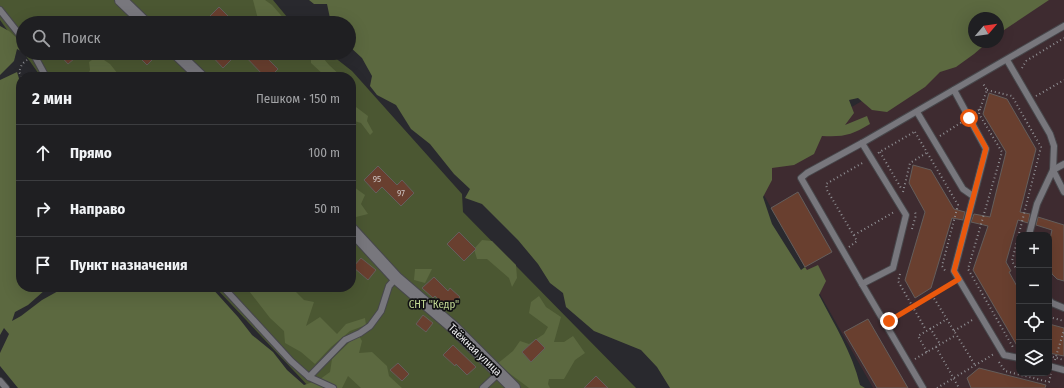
<!DOCTYPE html>
<html lang="ru">
<head>
<meta charset="utf-8">
<style>
  body { margin:0; font-family:"Fira Sans Condensed",sans-serif; background:#2c2c2f; color:#f1f3f6 }
  .controls { position:absolute; right:12px; bottom:12px; display:grid; overflow:hidden; border-radius:8px; box-shadow:0 4px 16px #0002 }
  .controls button { width:36px; height:36px; display:grid; place-items:center; padding:0; border:0; border-bottom:1px solid #3c3d40; background:#1f1f22; color:#f1f3f6; font:20px sans-serif }
  .compass { position:absolute; left:968px; top:12px; width:36px; height:36px; border-radius:50%; background:#1f1f22; box-shadow:0 4px 16px #0002; rotate:61deg }
  .stop { position:absolute; width:12px; height:12px; margin:-9px; border:3px solid #ea580c; border-radius:50%; background:#fff }
  .stop.end { background:#ea580c; border-color:#fff; box-shadow:0 1px 4px #0008 }
  .list { margin:0; padding:0; list-style:none }
  h2 { display:flex; justify-content:space-between; align-items:center; height:52px; margin:0; padding:0 16px; font-size:17px }
  h2 small { font-size:13px; font-weight:400; color:#a1a2a5 }
  .list li { display:grid; grid-template-columns:26px 1fr auto; gap:12px; align-items:center; box-sizing:border-box; height:56px; padding:0 16px; border-top:1px solid #3c3d40 }
  .list b { display:block; font-size:15px; white-space:nowrap }
  .list em { font-size:13px; font-style:normal; color:#a1a2a5 }
  .icon { flex:none; width:22px; height:22px; fill:none; stroke:currentColor; stroke-width:2; stroke-linecap:round; stroke-linejoin:round }
  .map { position:relative; flex:none; width:1064px; height:388px; overflow:hidden }
  .search { position:absolute; background:#1f1f22; box-shadow:0 4px 16px #0002; left:16px; top:16px; width:340px; height:44px; display:flex; align-items:center; gap:10px; box-sizing:border-box; padding:0 14px; border-radius:22px; color:#a1a2a5; font-size:15px }
  .panel { position:absolute; background:#1f1f22; box-shadow:0 4px 16px #0002; left:16px; top:72px; width:340px; height:220px; border-radius:16px }
  .map>svg:first-child { display:block }
  .medical { fill:#3e2b30; fill-rule:evenodd }
  .green { fill:#4b5732 }
  .forest { fill:#5c6940; fill-rule:evenodd }
  .building { fill:#693f2f; stroke:#645e5c }
  .lines { fill:none; stroke-linecap:round; stroke-linejoin:round }
  .lane-casing { stroke:#47474b; stroke-width:8 }
  .street-casing { stroke:#47474b; stroke-width:14 }
  .path { stroke:#919195; stroke-width:2; stroke-dasharray:1 3; stroke-linecap:butt }
  .lane { stroke:#78777d; stroke-width:6 }
  .street { stroke:#78777d; stroke-width:12 }
  .route { stroke:#ea580c; stroke-width:5 }
  .labels { text-anchor:middle; dominant-baseline:central; stroke-width:3.5; stroke-linejoin:round; paint-order:stroke }
  .number-label { font-size:9px; fill:#cdc2c0 }
  .park-label { font-size:11px; fill:#c1d893; stroke:#121214 }
  .street-label { font-size:11px; fill:#eeeef1; stroke:#121214 }
</style>
</head>
<body>
<div class="map">
<svg width="1064" height="388" viewBox="0 0 1064 388">
  <rect width="100%" height="100%" fill="#29292e"/>
  <path class="medical" d="M1036 0H1064V388H873L748 167 974 36V42H998V22ZM1019 235H1049V373H1019Z"/>
  <g class="green">
    <path d="M0 0H273L292 23H23V52L0 20Z"/>
    <path d="M24 53H329L352 71 462 194 463 212 636 388H310L215 287H351V77H41Z"/>
  </g>
  <g class="forest">
    <path d="M253 0H265L272 5 286 21V23H259Z"/>
    <path d="M309 0H1049L998 34V18H974V42H988L974 54 956 67 940 72 925 87 887 112 872 110 858 98 849 100 854 113 845 125 867 116 870 124C851 135 845 137 822 136L814 154 794 165 772 168V180L763 197 772 224 801 270 805 267 807 270 818 265 826 281 819 295C834 324 852 352 860 385L865 388H670L657 367 641 350 594 331 566 307 563 293 550 283 538 264 518 240 482 204 465 198 470 189 454 174 430 144 411 129 396 105 377 95 370 86 372 76 362 58 349 46V23H331L327 4H314Z"/>
    <path d="M0 26 9 31 23 44V52L17 49 14 61 0 75Z"/>
    <path d="M311 53H319L329 65 342 77H326L311 63Z"/>
    <path d="M98 56 110 64 118 74 124 77H87L90 70 89 62Z"/>
    <path d="M17 72 21 85V287H211L238 317 252 335 273 352 287 370 304 385 319 380 330 372 332 359 358 334 362 341 359 353 372 352 387 366 389 376 402 388H361L348 376 342 388H18L0 366V353L9 334 4 328 0 335V80ZM45 290H60L42 300 21 316 12 321 15 312 28 305Z"/>
    <path d="M352 104 368 116 367 121 373 132 370 135 361 123 351 120Z"/>
    <path d="M354 187 365 195 361 204 368 214 356 217 351 213V188Z"/>
    <path d="M482 240 492 241 516 265 517 278 512 287 509 278 487 259H477L474 249Z"/>
    <path d="M415 269H432L425 283 414 280Z"/>
    <path d="M246 287H296V292L304 300 314 302 306 326 320 317 337 334 346 324 365 318 366 325 350 331 331 347 315 364 301 352 285 343 284 331 270 318Z"/>
    <path d="M539 296 546 307 561 317 554 342H564L573 336 585 353 575 360 564 379H549L548 384 550 388H529L497 364 513 351 520 341 529 344 544 334 548 327 529 313 531 302Z"/>
  </g>
  <g class="building">
    <path d="M219 7 235 23H203Z"/>
    <path d="M58 53H81L68 64Z"/>
    <path d="M135 53H159L147 65Z"/>
    <path d="M209 53H238L223 68Z"/>
    <path d="M242 53H272L267 58 278 69 270 77H265Z"/>
    <path d="M989 93 1007 99 1036 149 1020 212 1030 214 1028 223 1018 220 1006 262 1011 271 1009 272 1019 290V349L973 270 988 226 971 222 974 214 990 217 1006 152 983 114Z"/>
    <path d="M913 165 931 170 954 209 965 212 963 220 952 218 931 288 915 298 905 280 925 212 909 183Z"/>
    <path d="M378 166 397 185 402 180 414 193 401 206 382 187 376 193 364 180Z"/>
    <path d="M798 192 832 252 805 267 771 208Z"/>
    <path d="M1038 217 1064 225V281L1057 279 1052 274 1050 261H1049V243L1052 230 1036 225Z"/>
    <path d="M459 232 476 249 464 261 447 244Z"/>
    <path d="M361 258 376 270 368 280 353 267Z"/>
    <path d="M434 277 448 291 450 288 460 297 447 309 435 296 433 298 422 288Z"/>
    <path d="M423 315 433 323 426 332 416 324Z"/>
    <path d="M868 319 897 369 908 388H877L844 332Z"/>
    <path d="M1049 324 1064 328V356L1049 353Z"/>
    <path d="M536 339 545 348 531 362 522 352Z"/>
    <path d="M453 345 476 367 467 375 456 364 455 366 443 355Z"/>
    <path d="M398 363 409 374 402 381 390 370Z"/>
    <path d="M979 368 1046 385 1045 388H971L967 378Z"/>
    <path d="M596 376 608 388H584Z"/>
  </g>
  <g class="lines">
    <defs>
      <g id="lane">
        <path d="M0 10 23 39"/>
        <path d="M33 53 46 77"/>
        <path d="M1007 60 1050 134 1054 146 1053 170 1037 204 1029 235"/>
        <path d="M954 90 986 149 954 271 1004 355 1019 358"/>
        <path d="M917 112 963 189 973 196"/>
        <path d="M1053 170 1064 192"/>
        <path d="M1053 170 1064 164"/>
        <path d="M862 284 893 268 906 215 862 143"/>
        <path d="M223 287 291 361 309 377 333 388"/>
        <path d="M1049 300 1052 303 1064 308"/>
        <path d="M1049 366 1064 370"/>
        <path d="M309 377 345 340 360 333 370 326 381 311 389 286 396 278"/>
        <path d="M0 381 6 388"/>
        <path d="M483 388 499 373"/>
        <path d="M923 388 862 284 801 178 807 173 862 143 1064 26"/>
      </g>
      <g id="street">
        <path d="M121 0 145 23"/>
        <path d="M176 53 201 77"/>
        <path d="M351 229 396 278 453 327 514 388"/>
      </g>
    </defs>
    <use href="#lane" class="lane-casing"/>
    <use href="#street" class="street-casing"/>
    <g class="path">
      <path d="M1022 68 1026 61 1064 38"/>
      <path d="M22 77 19 72 22 64 27 60"/>
      <path d="M987 90 1012 96 1041 147 1012 261 1019 274"/>
      <path d="M1036 96 1064 80"/>
      <path d="M980 109 979 114 1002 152 968 269 1014 349"/>
      <path d="M975 113 980 109 987 90 982 82"/>
      <path d="M915 132 958 205 942 266 946 272"/>
      <path d="M940 136 962 122"/>
      <path d="M880 152 901 188"/>
      <path d="M878 153 914 132"/>
      <path d="M903 192 910 163 928 152"/>
      <path d="M912 229 916 215 915 212"/>
      <path d="M854 235 894 212"/>
      <path d="M849 247 857 241 827 190 826 184 864 162"/>
      <path d="M900 274 898 281 926 330"/>
      <path d="M932 295 975 365"/>
      <path d="M1049 317 1064 321"/>
      <path d="M892 320 953 283"/>
      <path d="M930 328 940 344"/>
      <path d="M954 331 974 319"/>
      <path d="M936 347 959 388"/>
      <path d="M927 352 918 336 947 319"/>
      <path d="M1049 356 1064 360"/>
      <path d="M915 359 956 335"/>
      <path d="M1055 360 1064 330"/>
      <path d="M999 362 1005 371 1049 382 1051 374"/>
      <path d="M937 388 994 354"/>
    </g>
    <use href="#lane" class="lane"/>
    <use href="#street" class="street"/>
  </g>
  <g class="lines">
    <path class="route" d="M889 321 959 279 954 271 986 148 969 118"/>
  </g>
  <g class="labels">
    <g class="number-label">
      <text x="377" y="179">95</text>
      <text x="401" y="193">97</text>
    </g>
    <g class="park-label">
      <text x="434" y="304">СНТ "Кедр"</text>
    </g>
    <g class="street-label">
      <text transform="translate(475 350) rotate(44)">Таёжная улица</text>
    </g>
  </g>
</svg>
<div class="controls">
<button>+</button>
<button>−</button>
<button><svg class="icon" aria-label="locate" viewBox="0 0 24 24"><circle cx="12" cy="12" r="6"/><path d="M12 2v4M12 18v4M2 12h4M18 12h4"/></svg></button>
<button><svg class="icon" aria-label="layers" viewBox="0 0 24 24"><path d="M12 4l9 5-9 5-9-5zM3 14l9 5 9-5"/></svg></button>
</div>
<svg class="compass" viewBox="-18 -18 36 36"><path d="M0-13l5 13h-10z" fill="#e53935"/><path d="M0 13l5-13h-10z" fill="#a1a2a5"/></svg>
<div class="stop" style="left:969px;top:118px"></div>
<div class="stop end" style="left:889px;top:321px"></div>
<div class="search"><svg class="icon" aria-label="search" viewBox="0 0 24 24"><circle cx="10" cy="10" r="6"/><path d="M15 15l6 6"/></svg>Поиск</div>
<section class="panel">
<h2>2 мин<small>Пешком · 150 m</small></h2>
<ul class="list">
<li><svg class="icon" aria-label="ahead" viewBox="0 0 24 24"><path d="M12 20V5M6 11l6-6 6 6"/></svg><div><b>Прямо</b></div><em>100 m</em></li>
<li><svg class="icon" aria-label="right" viewBox="0 0 24 24"><path d="M7 20v-9h11M14 6l5 5-5 5"/></svg><div><b>Направо</b></div><em>50 m</em></li>
<li><svg class="icon" aria-label="arrive" viewBox="0 0 24 24"><path d="M6 21V4h12l-3 4 3 4H6"/></svg><div><b>Пункт назначения</b></div></li>
</ul>
</section>
</div>
</body>
</html>
